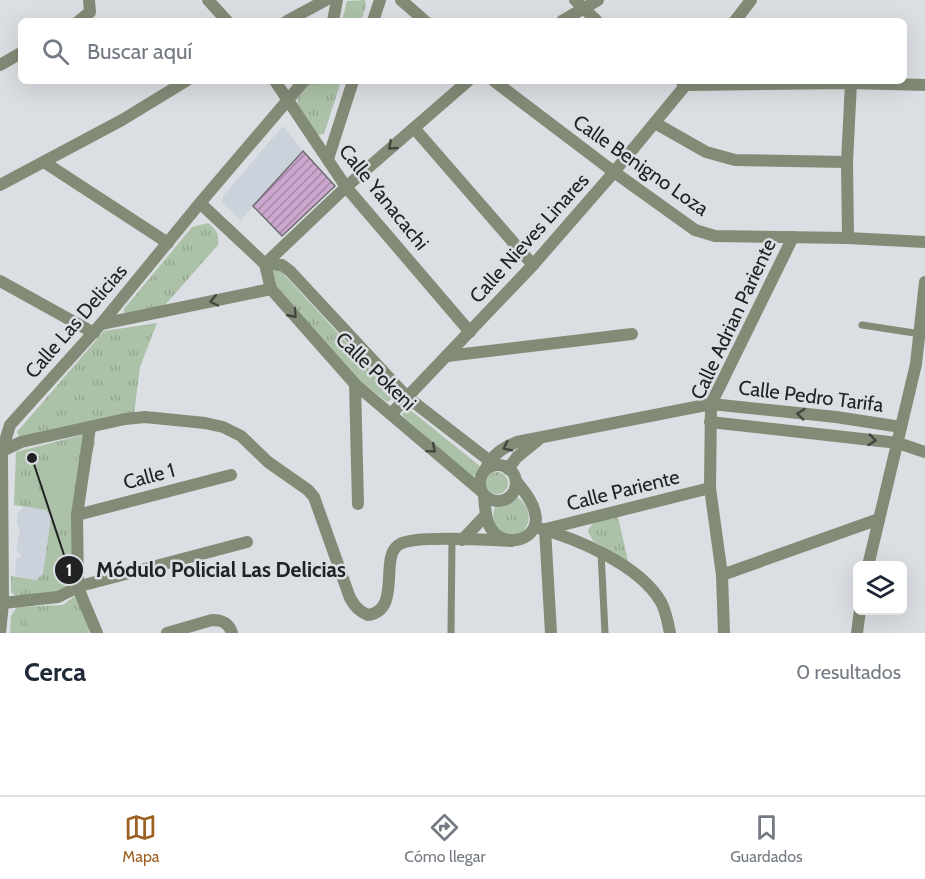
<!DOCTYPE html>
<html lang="es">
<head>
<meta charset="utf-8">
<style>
  body { margin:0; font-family:Cabin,sans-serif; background:#f2f2f3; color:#1f2937 }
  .controls { position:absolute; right:18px; bottom:18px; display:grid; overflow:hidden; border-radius:9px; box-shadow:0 6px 24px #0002 }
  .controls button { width:54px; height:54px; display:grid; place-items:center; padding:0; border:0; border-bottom:2px solid #e0e1e3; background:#fff; color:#1f2937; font:30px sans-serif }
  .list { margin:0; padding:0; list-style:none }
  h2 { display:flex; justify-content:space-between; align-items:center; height:78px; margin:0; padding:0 24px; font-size:26px }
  h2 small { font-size:20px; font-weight:400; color:#747a83 }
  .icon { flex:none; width:33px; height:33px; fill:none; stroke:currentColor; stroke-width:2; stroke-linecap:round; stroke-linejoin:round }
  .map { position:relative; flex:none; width:925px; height:633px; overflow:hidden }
  .search { position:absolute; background:#fff; box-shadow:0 6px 24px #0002; left:18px; right:18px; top:18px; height:66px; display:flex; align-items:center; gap:15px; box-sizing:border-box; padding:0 21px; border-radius:9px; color:#747a83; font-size:22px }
  .sheet { height:162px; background:#fff }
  nav { display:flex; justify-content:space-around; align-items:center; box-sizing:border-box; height:84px; border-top:2px solid #e0e1e3; background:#fff; font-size:16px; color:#747a83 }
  nav a { display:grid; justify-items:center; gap:3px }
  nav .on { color:#9d6123 }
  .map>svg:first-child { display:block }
  .built { fill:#cbd2dc }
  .park { fill:url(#park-tufts) }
  .pitch { fill:#acc2a8 }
  .building { fill:url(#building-hatch); stroke:#706d70; stroke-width:1.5 }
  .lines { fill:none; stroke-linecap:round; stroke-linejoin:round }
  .service { stroke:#828b76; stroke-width:7 }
  .minor { stroke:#828b76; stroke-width:12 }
  .tertiary { stroke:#828b76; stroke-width:12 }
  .oneway { stroke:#434740 }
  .labels { text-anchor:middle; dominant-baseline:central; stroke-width:5; stroke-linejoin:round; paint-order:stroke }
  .street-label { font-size:20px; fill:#212223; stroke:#dbdee2 }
  .leader { fill:none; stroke:#212223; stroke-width:2 }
  .callout-dot { fill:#212223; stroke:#dbdee2; stroke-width:2 }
  .mark-label { font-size:18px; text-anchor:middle; font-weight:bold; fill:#fff }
  .callout-label { font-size:21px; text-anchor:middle; font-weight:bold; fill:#212223; stroke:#dbdee2; stroke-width:5; stroke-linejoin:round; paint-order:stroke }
</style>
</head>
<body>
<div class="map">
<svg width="925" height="633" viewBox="0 0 925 633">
  <defs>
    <pattern id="park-tufts" width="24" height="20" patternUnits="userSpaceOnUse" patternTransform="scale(1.5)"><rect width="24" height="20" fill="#acc2a8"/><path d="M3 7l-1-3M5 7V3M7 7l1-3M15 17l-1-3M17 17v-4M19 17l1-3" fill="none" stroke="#94a690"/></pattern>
    <pattern id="building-hatch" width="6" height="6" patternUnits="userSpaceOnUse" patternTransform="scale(1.5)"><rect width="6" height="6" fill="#cba6ce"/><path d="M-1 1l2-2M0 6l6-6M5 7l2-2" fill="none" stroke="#a487a7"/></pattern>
  </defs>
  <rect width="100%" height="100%" fill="#dbdee2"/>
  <g class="built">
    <path d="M283 126 303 151 241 220 222 202 223 196Z"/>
    <path d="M25 506 46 510 51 517 43 574 36 580 15 576 16 559 22 556 16 550 20 529 17 523V514Z"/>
  </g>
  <g class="park">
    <path d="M365 0 366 6 361 21H342L347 1Z"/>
    <path d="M312 81H341L324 134 317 135 297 105 298 98Z"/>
    <path d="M208 223C217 230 219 234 218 245L165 305 124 313V309L192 227Z"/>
    <path d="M275 270H280L394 394 393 398 387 402 358 379 270 279 271 273Z"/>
    <path d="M157 323 140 367 134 414 20 438 17 432 104 331Z"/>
    <path d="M409 409 481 467 472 479 405 418 402 414Z"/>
    <path d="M86 434 92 437 95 442 77 520 84 575 55 593 16 596 11 592V576L36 580 43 574 51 517 46 510 14 505 16 452Z"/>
    <circle cx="497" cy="483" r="11"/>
    <path d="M517 497C530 506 533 521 522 533L510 536 496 528C493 520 492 515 495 507 506 507 510 504 517 497Z"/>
    <path d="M618 517 628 561 593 541 588 532C591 519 606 519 618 517Z"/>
    <path d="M81 591 87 592 89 633H10L11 616 17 607 63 605Z"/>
  </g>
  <g class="pitch">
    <path d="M51 448 77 453 67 508 40 503Z"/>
    <path d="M28 613 73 616V633H29Z"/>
  </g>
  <path class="building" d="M303 151 335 186 282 236 253 206Z"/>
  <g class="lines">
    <g class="service">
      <path d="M862 325 921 334"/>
      <path d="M601 552 605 633"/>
      <path d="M451 633 452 539"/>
    </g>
    <g class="minor">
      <path d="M208 0 227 21"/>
      <path d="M401 0 425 21"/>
      <path d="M575 0 597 21"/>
      <path d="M79 21 90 12 89 0"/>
      <path d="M287 21 326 0"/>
      <path d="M373 21 380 0"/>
      <path d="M562 21 598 0"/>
      <path d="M735 21 751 0"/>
      <path d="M0 65 21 53"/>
      <path d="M275 81 346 187 470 332"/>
      <path d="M494 81 614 172 695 230 715 236 848 238 925 242"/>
      <path d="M682 82 687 85 851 83 925 85"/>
      <path d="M655 123 706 152 735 160 847 162"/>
      <path d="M414 128 533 265"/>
      <path d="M328 159 353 81"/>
      <path d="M44 162 168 243"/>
      <path d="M0 185 122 120 186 81"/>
      <path d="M200 203 265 264 271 289 355 384 481 491"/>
      <path d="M848 238 847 162 851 83"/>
      <path d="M265 264 282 265 290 271 407 397 495 465"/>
      <path d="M265 264 346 187 468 81"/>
      <path d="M0 281 94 333"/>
      <path d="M101 324 271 289"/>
      <path d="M447 356 632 334"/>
      <path d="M355 384 358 504"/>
      <path d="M391 414 533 265 614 172 689 81"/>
      <path d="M710 422 898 443 925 452"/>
      <path d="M90 427 77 515 78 588 97 633"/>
      <path d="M2 456V451L21 442 125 419 145 417 205 423 223 427 241 436 268 462 308 490 314 497 350 598C355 607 359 611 368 615 403 610 378 555 400 544 415 535 490 540 511 541"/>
      <circle cx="498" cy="483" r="18"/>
      <path d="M508 469 517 457 538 440"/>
      <path d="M485 470C492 455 502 448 517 442L711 404 836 417 901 427"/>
      <path d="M484 495C485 506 485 518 490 527 503 551 542 540 535 513 533 501 523 490 516 481"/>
      <path d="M77 515 231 475"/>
      <path d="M535 527C575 538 639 564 661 602 666 611 668 623 670 633"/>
      <path d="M545 529 551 633"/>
      <path d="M546 529 710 488"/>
      <path d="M462 540 486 515"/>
      <path d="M868 566 916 364 925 282"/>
      <path d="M722 575 879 519"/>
      <path d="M3 603 58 597 80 586 247 542"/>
      <path d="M167 633 212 620C222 620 229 623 232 633"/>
      <path d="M724 633 722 575 710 488 711 404 793 237"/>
      <path d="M857 633 860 610"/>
    </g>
    <g class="tertiary">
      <path d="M333 21 337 0"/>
      <path d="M2 451 10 425 101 324 200 203 304 81"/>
      <path d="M0 460 2 459 3 603 0 633"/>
    </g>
  </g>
  <defs><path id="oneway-chevron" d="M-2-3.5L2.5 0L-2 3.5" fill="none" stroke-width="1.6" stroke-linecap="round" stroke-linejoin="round" transform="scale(1.5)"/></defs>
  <g class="oneway">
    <use href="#oneway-chevron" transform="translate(392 146) rotate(139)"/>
    <use href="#oneway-chevron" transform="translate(214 301) rotate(168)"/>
    <use href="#oneway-chevron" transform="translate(293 314) rotate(48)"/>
    <use href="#oneway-chevron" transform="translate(801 414) rotate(-174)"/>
    <use href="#oneway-chevron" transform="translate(872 440) rotate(6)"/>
    <use href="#oneway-chevron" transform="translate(507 447) rotate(154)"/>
    <use href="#oneway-chevron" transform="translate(432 449) rotate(40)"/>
  </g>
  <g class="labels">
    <g class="street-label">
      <text transform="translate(641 165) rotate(35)">Calle Benigno Loza</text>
      <text transform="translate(384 197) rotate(51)">Calle Yanacachi</text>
      <text transform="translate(529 238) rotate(-48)">Calle Nieves Linares</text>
      <text transform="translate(733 319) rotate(-65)">Calle Adrian Pariente</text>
      <text transform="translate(76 321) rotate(-49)">Calle Las Delicias</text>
      <text transform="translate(376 371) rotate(44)">Calle Pokeni</text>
      <text transform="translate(811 396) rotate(7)">Calle Pedro Tarifa</text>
      <text transform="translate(149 476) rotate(-15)">Calle 1</text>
      <text transform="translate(623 490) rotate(-14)">Calle Pariente</text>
    </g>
  </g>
  <path class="leader" d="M32 458L69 570"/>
  <g class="callout-dot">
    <circle cx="32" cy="458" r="6"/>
    <circle cx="69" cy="570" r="15"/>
  </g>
  <g class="mark-label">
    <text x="69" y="576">1</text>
  </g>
  <g class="callout-label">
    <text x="221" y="577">Módulo Policial Las Delicias</text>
  </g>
</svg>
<div class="controls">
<button><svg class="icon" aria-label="layers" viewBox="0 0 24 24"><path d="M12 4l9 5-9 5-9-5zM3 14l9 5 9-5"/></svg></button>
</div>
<div class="search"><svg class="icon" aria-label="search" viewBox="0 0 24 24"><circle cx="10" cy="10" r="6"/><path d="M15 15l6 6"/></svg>Buscar aquí</div>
</div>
<section class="sheet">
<h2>Cerca<small>0 resultados</small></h2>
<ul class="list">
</ul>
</section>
<nav>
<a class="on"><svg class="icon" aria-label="map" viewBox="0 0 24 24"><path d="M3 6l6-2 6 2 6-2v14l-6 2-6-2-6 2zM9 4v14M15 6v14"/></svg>Mapa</a>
<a><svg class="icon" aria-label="directions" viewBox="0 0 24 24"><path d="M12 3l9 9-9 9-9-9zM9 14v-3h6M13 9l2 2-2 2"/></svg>Cómo llegar</a>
<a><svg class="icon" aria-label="saved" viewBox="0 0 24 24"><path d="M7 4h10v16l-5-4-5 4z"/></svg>Guardados</a>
</nav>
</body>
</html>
